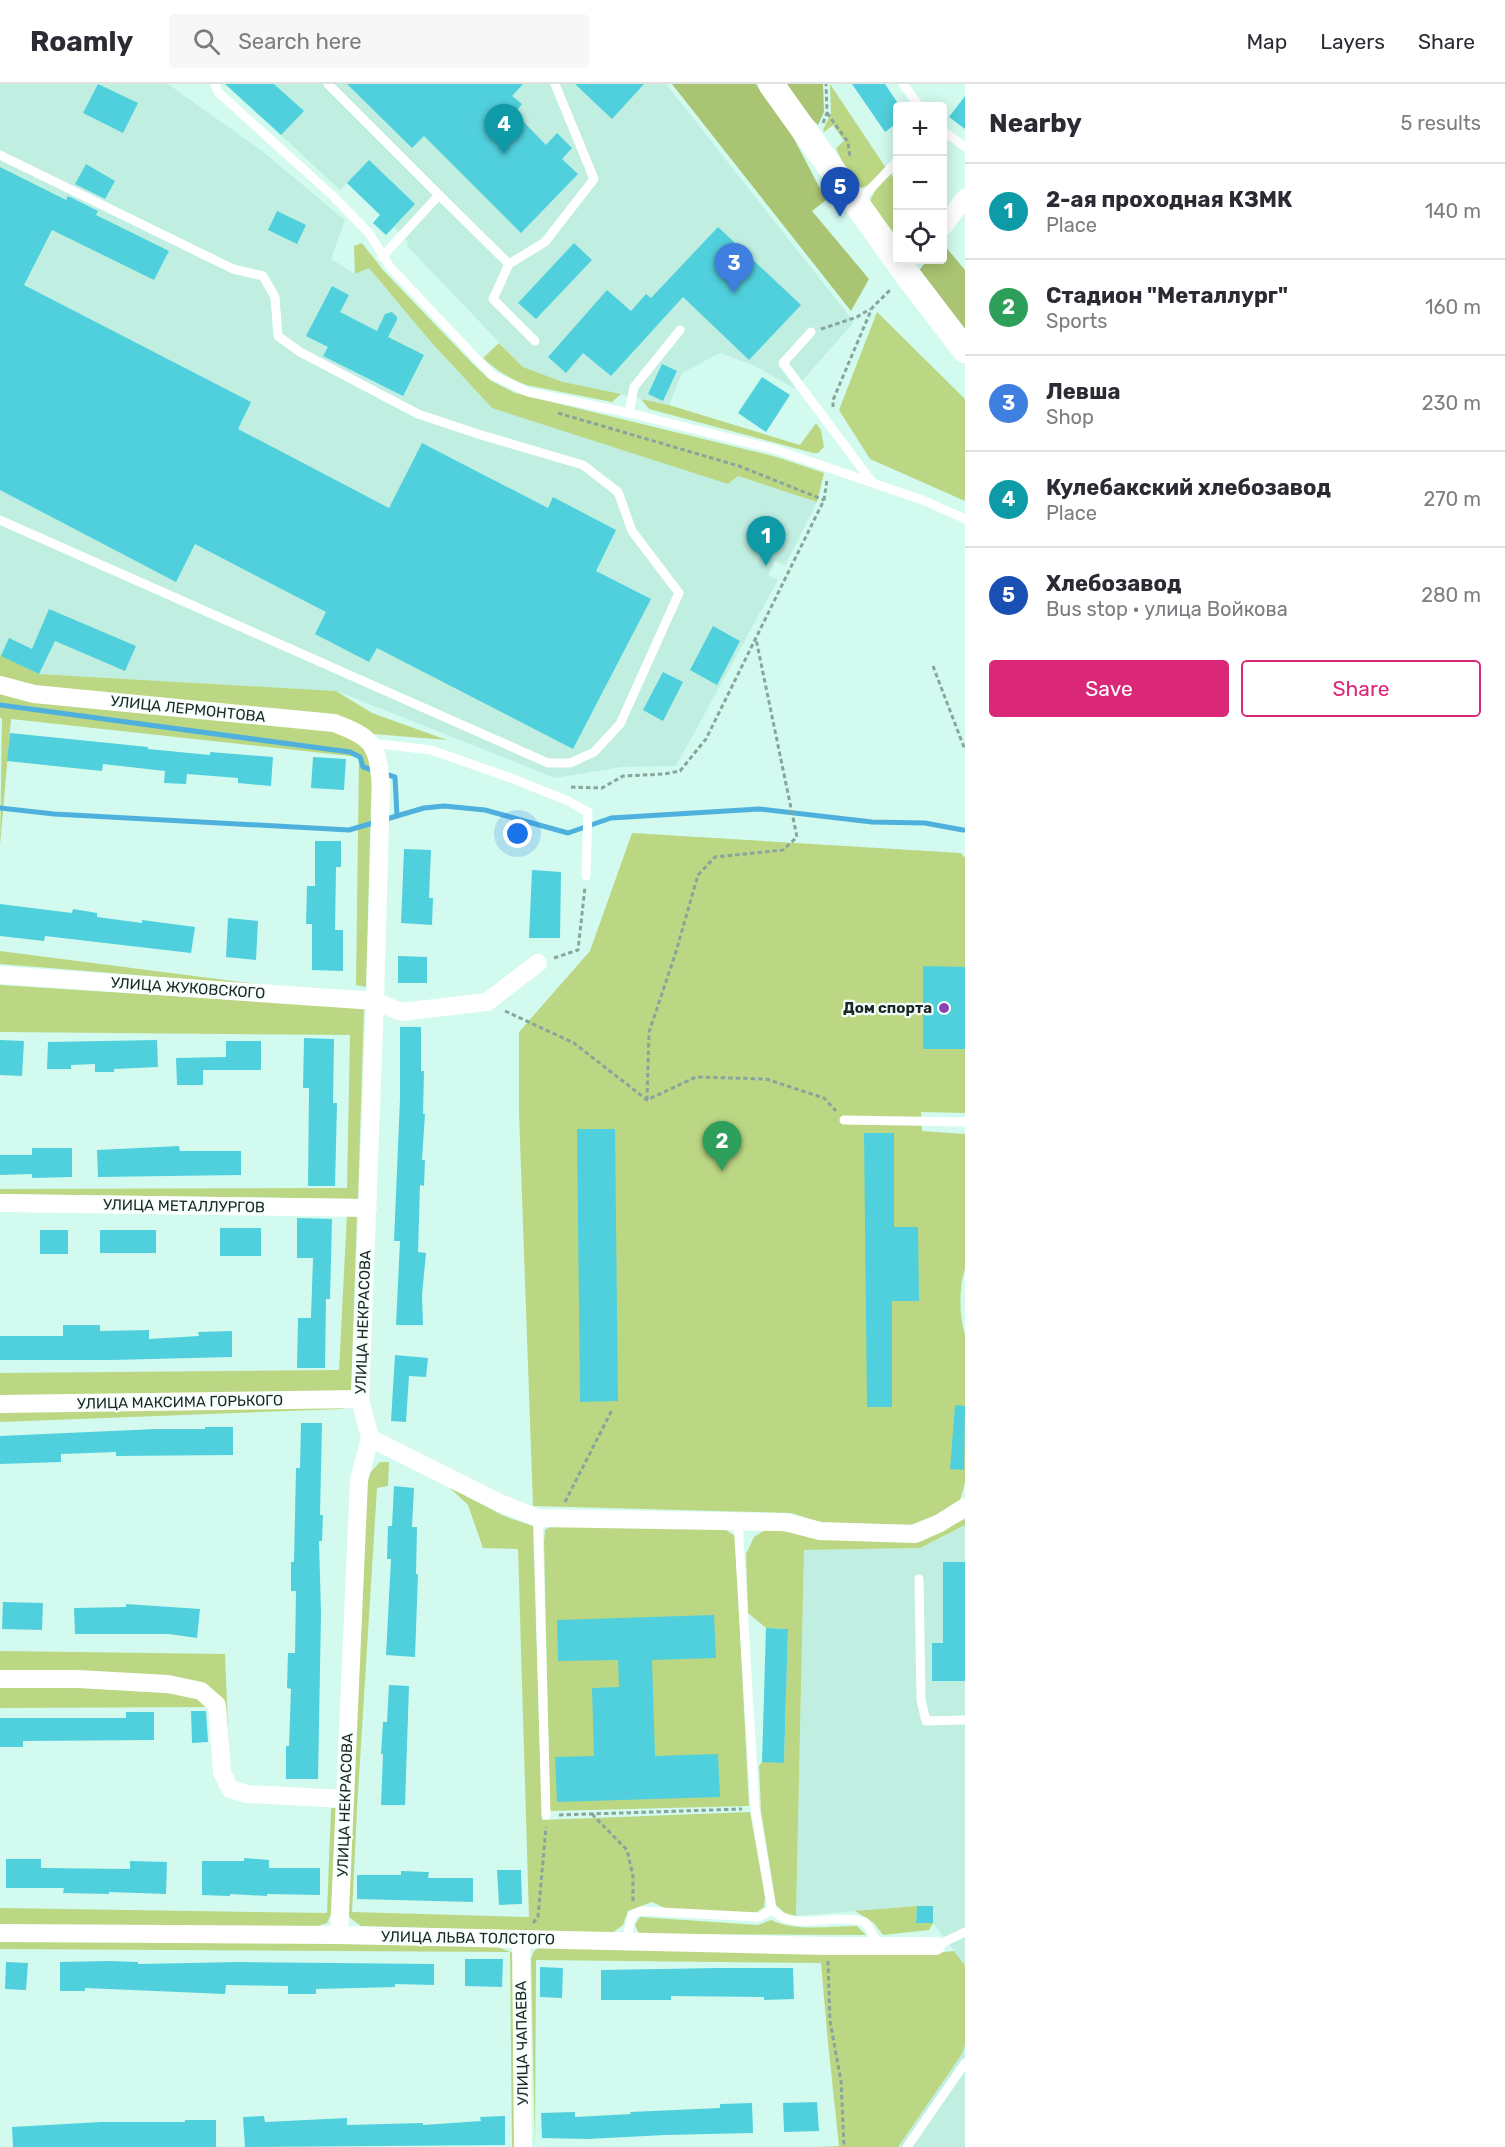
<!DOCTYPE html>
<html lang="en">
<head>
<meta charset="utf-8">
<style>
  body { margin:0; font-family:Rubik,sans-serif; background:#f7f7f7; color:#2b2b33 }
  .controls { position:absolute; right:18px; top:18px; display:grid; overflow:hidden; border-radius:6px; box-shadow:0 3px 15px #0003 }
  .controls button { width:54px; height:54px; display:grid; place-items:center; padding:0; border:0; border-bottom:2px solid #e1e1e2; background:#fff; color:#2b2b33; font:30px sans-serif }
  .you { position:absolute; left:518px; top:750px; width:21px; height:21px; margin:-15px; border:4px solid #fff; border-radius:50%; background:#1a73e8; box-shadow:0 0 0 9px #1a73e833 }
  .badge { display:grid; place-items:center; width:39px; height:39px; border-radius:50%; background:#db2777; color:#fff; font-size:20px; font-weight:700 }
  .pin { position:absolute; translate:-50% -50px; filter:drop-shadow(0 2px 3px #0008) }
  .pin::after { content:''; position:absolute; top:32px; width:21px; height:18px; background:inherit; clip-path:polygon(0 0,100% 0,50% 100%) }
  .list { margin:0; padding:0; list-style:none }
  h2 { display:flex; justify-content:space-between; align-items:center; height:78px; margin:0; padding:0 24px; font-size:26px }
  h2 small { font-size:20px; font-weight:400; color:#7c7c81 }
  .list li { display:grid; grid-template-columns:39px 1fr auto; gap:18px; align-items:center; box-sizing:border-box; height:96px; padding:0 24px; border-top:2px solid #e1e1e2 }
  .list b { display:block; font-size:22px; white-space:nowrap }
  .list p { margin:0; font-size:20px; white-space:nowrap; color:#7c7c81 }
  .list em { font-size:20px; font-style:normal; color:#7c7c81 }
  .actions { display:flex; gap:12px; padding:18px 24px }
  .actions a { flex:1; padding:14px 0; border:2px solid #db2777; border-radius:6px; text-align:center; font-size:21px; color:#db2777 }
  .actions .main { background:#db2777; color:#fff }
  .icon { flex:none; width:33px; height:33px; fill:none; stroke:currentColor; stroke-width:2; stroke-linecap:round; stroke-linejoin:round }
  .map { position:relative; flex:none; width:965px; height:2063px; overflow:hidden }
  header { display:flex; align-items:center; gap:36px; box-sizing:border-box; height:84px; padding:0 30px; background:#fff; border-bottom:2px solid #e1e1e2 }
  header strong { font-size:28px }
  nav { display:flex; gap:33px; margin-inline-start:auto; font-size:21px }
  .search { width:420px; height:54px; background:#f7f7f7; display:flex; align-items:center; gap:15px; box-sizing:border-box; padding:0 21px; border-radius:6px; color:#7c7c81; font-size:22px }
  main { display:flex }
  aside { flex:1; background:#fff }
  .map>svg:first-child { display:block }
  .built { fill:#c0efe2 }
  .green { fill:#bbd784 }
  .forest { fill:#a9c472 }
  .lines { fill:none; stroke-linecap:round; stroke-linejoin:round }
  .stream { stroke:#4eb1dd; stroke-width:5 }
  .building { fill:#50d0dc }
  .path { stroke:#88a59d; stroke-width:3; stroke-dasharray:4.5 3; stroke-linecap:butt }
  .lane { stroke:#fff; stroke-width:9 }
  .street { stroke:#fff; stroke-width:18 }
  .secondary { stroke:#fff; stroke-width:26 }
  .poi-dot { fill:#8942b5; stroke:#f7fffd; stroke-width:2 }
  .labels { text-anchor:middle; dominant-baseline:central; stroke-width:4.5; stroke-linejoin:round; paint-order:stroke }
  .street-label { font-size:15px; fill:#1a2925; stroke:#f7fffd }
  .poi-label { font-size:15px; font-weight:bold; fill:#1a2925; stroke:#f7fffd; text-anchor:end }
</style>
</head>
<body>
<header>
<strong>Roamly</strong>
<div class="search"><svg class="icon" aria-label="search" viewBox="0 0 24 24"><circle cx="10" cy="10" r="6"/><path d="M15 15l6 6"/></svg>Search here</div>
<nav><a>Map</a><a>Layers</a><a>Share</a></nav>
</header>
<main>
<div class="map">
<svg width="965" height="2063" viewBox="0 0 965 2063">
  <rect width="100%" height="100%" fill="#d3faef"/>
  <g class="built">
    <path d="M0 0H168L262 67 345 136 331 175 355 190 369 184 430 257 492 324 738 392 817 418 785 482 775 477 768 491 778 496 676 682 622 683 555 694 336 607 39 590 0 571Z"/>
    <path d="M226 0H666L854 238 795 305 753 281 720 269 682 289 669 321 563 298 523 283 407 162 408 158 394 143 386 151 373 139 380 130 347 99 340 106Z"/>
    <path d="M965 1441V1881L933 1839V1822H917L796 1832 804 1466 920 1464Z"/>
    <path d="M965 1961V2063H898L962 1970Z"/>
  </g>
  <g class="green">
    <path d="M830 0 886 84 873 99 859 105 847 89 836 64 844 57 833 41 824 48 823 46 831 29Z"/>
    <path d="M891 90 897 99V153H893L869 119 877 103Z"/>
    <path d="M362 159 383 186 474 281 490 296 515 309 777 373 824 389 817 418 738 392 728 400 492 324 430 257 369 184 355 190 354 162Z"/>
    <path d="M877 228 965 315V417L870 375 839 326Z"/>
    <path d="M499 259 523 283 563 298 621 310 612 318 526 301C510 295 496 286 483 274Z"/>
    <path d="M641 315 669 321 800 361 816 339 821 346 824 363 818 369H813L649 325Z"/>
    <path d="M0 571 39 590 336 607 372 629 447 656 373 650 35 605 0 595Z"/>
    <path d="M0 608 332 646C355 655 364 657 372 682L366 903 356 901 359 673 11 635 0 762 2 634H0Z"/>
    <path d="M632 749 961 769 965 774V1029L921 1028 922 1047 965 1050V1185C959 1201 959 1234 965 1250V1399L960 1416 936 1431 910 1441 823 1439 791 1429 533 1422 519 1028V948L590 867Z"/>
    <path d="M0 867 271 902 0 880Z"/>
    <path d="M0 901 364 924 358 1115 0 1110V1105L347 1104 350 951 0 948Z"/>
    <path d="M347 1130H357L351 1309 0 1312V1289L339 1286Z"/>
    <path d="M353 1321 342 1325 0 1338V1328Z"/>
    <path d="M380 1378H389L388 1402 377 1404 357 1725 352 1828 529 1833 518 1465 483 1464 468 1421 449 1403 504 1432 533 1442 542 1736 750 1728 765 1813 764 1823 756 1829 669 1826 652 1818 628 1827 623 1841 612 1849 361 1842 350 1834 347 1826 364 1410 369 1390Z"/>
    <path d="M965 1435V1441L920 1464 804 1466 796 1832 785 1829 776 1821 761 1727 759 1682 762 1678H784L788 1545 766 1544 748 1529 746 1470 754 1453 765 1446 919 1457Z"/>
    <path d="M555 1440 723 1444 735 1452 749 1722 550 1727 544 1458 545 1446Z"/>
    <path d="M0 1567 225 1570 230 1694 206 1600 0 1588Z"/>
    <path d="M0 1602 72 1603 196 1611 211 1623 0 1624Z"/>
    <path d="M331 1724H338L332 1828 327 1839 312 1844 0 1842V1824L327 1829Z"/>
    <path d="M917 1822 916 1839H933L929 1846 883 1851 874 1839 855 1827Z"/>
    <path d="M640 1833 758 1841 771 1836C796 1848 830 1842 857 1842L866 1851 639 1850 635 1841Z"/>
    <path d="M0 1857 338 1858 495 1862 511 1868 516 1875V2063H512L510 1868 0 1865Z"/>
    <path d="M540 1862 925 1870 954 1867 965 1881V1961L962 1970 898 2063H817L839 2062 828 1959 821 1879 536 1876 535 2063 531 1875 534 1867Z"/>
  </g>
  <g class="forest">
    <path d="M672 0H756L791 49 826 116 812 127 869 195 851 227Z"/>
    <path d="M784 0H823L824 28 818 41 803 27Z"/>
    <path d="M944 161 965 186V253L918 188 927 176H942L943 163Z"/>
  </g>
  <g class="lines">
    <g class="stream">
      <path d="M0 621 350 668 360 673 363 683 376 687"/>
      <path d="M385 690 395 693 397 732"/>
      <path d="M0 724 54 730 349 746 424 724 444 722 485 726 568 749 611 734 759 725 872 738 925 739 963 746"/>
    </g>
  </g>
  <g class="building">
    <path d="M98 0 138 19 123 49 83 29Z"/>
    <path d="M225 0H274L304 27 281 51Z"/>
    <path d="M347 0H523L512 12 522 20 515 29 546 61 557 49 572 64 562 75 578 90 521 149 424 52 412 64Z"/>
    <path d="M575 0H644L612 35Z"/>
    <path d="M852 0H885L897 18V39L885 48Z"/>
    <path d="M965 12V45L949 33Z"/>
    <path d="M369 76 415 120 386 151 373 139 380 131 347 99Z"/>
    <path d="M86 80 115 97 105 115 75 100Z"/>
    <path d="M0 83 66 116 68 112 98 127 96 131 169 167 154 196 52 146 24 201 251 318 238 345 389 424 422 359 548 424 553 413 616 446 596 487 651 515 573 665 377 564 369 578 315 550 326 528 195 460 176 498 0 406Z"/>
    <path d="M277 127 306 141 297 160 268 146Z"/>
    <path d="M718 143 801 221 749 276 683 213 611 292 583 269 566 289 548 273 607 206 631 227 646 210 651 214Z"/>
    <path d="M574 159 592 176 536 235 518 219Z"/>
    <path d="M332 202 349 211 340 228 377 247 385 230 392 228 397 233V236L388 253 424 271 403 312 323 272 328 263 306 252Z"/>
    <path d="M662 280 677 287 663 317 648 310Z"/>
    <path d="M762 293 790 311 766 348 738 329Z"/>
    <path d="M49 525 136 562 125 587 55 557 39 590 1 572 9 554 32 565Z"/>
    <path d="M713 542 740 557 717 601 690 586Z"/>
    <path d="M663 588 683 598 663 637 643 626Z"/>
    <path d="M10 649 148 663V665L210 671V668L273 673 271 702 238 699V694L187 690 186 700 164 699 165 687 103 680 102 687 7 677Z"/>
    <path d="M313 673 346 675 344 706 311 704Z"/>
    <path d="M315 757H341V783H336L335 846H343V887L312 886V840H306L307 802H315Z"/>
    <path d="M404 765 431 766 429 814H433L432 841 401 839Z"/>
    <path d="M532 786 561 788 560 854H529Z"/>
    <path d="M0 820 72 829 73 825 97 829V833L142 839V836L195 843 191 869 45 852 44 857 0 852Z"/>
    <path d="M228 834 258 837 256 876 226 873Z"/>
    <path d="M398 872 427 873V899H398Z"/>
    <path d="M923 882 965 883V965H923Z"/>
    <path d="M400 943H421V987H424L423 1030H425L422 1076H425L424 1102 420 1101 418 1168 426 1169 422 1211 423 1241H396L400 1157H394L400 1015Z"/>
    <path d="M304 954 334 955 333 1019H337L335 1102H308L309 1004H303Z"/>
    <path d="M0 956 24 957 22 992 0 991Z"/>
    <path d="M157 956 158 983 114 985V988H95V980L71 981V985H47L48 958Z"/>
    <path d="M226 957H261V986H203V1001H177L176 974 226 973Z"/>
    <path d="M577 1045H615L618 1317 580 1318Z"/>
    <path d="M864 1049H894V1143H918L919 1217H892V1323H867Z"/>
    <path d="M179 1062 180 1067H241V1091L98 1093 97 1066Z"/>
    <path d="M32 1064H72V1093L32 1094V1090L0 1091V1071H32Z"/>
    <path d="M297 1134 332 1135 330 1215H326L325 1284H297L298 1234H311L313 1174H297Z"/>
    <rect x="220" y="1144" width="41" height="28"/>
    <rect x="40" y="1146" width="28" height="24"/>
    <rect x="100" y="1146" width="56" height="23"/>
    <path d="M63 1241H100V1247L149 1246V1255L199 1252 198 1248 232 1247V1273L112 1276H0V1252H63Z"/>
    <path d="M395 1271 428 1274 426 1293 409 1292 406 1338 391 1337Z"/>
    <path d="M955 1321 965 1322 964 1386 950 1385Z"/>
    <path d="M301 1339H322L320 1431H323L322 1457H319L321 1529 318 1695H286V1662H289L291 1605 287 1604 288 1569H295L296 1507H291V1478H294L296 1384H300Z"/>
    <path d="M205 1343H233V1371L116 1372V1368L61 1370V1378L0 1380V1352L156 1345H205Z"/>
    <path d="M394 1402 414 1404 412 1443H417L416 1490H418L415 1573 386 1571 391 1475H387L388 1442H392Z"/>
    <path d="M943 1478H965V1597H932V1559H943Z"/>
    <path d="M3 1518 43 1519 42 1546 2 1545Z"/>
    <path d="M126 1520 200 1525 197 1554 169 1550H75L74 1524 126 1523Z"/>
    <path d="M714 1531 716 1574 652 1576 655 1672 718 1670 720 1713 557 1718 555 1673 594 1672 592 1604 619 1603 618 1576 558 1577 557 1536Z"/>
    <path d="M766 1544 788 1545 784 1679 762 1678Z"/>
    <path d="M389 1601 409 1602 405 1721H381L383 1670H381L383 1638H387Z"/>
    <path d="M191 1627H206L208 1658 192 1659Z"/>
    <path d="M126 1628H154V1656L23 1657V1663H0V1634H126Z"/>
    <path d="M244 1774 269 1776V1784H320V1811L267 1810V1812L230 1810V1812L202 1811V1777H244Z"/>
    <path d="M6 1775H41V1784L130 1785V1777L167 1778 166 1810 109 1808V1810L63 1809 64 1804H6Z"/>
    <path d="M497 1786H521L522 1820 499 1821Z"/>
    <path d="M401 1787 429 1788 428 1794H473V1818L357 1815V1791H401Z"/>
    <path d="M917 1822H933V1839H916Z"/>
    <path d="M465 1875H503L502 1903 465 1902Z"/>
    <path d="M109 1877 138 1878V1880L240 1878 434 1880V1901L395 1900V1903L316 1905V1910H288V1902L226 1901 225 1910 85 1904V1907H60V1878Z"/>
    <path d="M6 1878 28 1879 26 1906 5 1905Z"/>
    <path d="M540 1883 563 1884 562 1914 540 1913Z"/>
    <path d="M719 1884H793L794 1915 764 1916V1913L671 1912V1916H601V1886Z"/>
    <path d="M817 2018 819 2047 784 2048 783 2019Z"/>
    <path d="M752 2019 753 2049 665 2051 587 2055 542 2054 541 2029 575 2028V2033L631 2030 630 2028 720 2024V2020Z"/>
    <path d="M264 2032 265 2038 347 2034V2041L423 2039V2041L481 2037 480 2033 505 2032V2061L245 2063 243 2033Z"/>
    <path d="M185 2036H216V2063H13L12 2043 101 2038H185Z"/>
  </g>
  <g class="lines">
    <g class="path">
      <path d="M827 29 848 58 850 74"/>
      <path d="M823 39 827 29 826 0"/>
      <path d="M821 245 857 233 870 225"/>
      <path d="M833 323V316L872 224 891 205"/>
      <path d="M558 329 739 382 824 416"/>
      <path d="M933 582 965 666"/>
      <path d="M571 703 602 704 623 692 664 690 680 687 706 655 824 416 827 396"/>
      <path d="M554 874 578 866 585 803"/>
      <path d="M505 927 574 959 647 1016 696 993 766 995 824 1014 836 1027"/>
      <path d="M647 1016 649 948 675 871 698 791 715 773 783 766 797 753 756 555"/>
      <path d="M565 1418 612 1326"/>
      <path d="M592 1730 627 1766 633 1792V1819"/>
      <path d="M559 1731 742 1725"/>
      <path d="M533 1839 538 1833 546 1743"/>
      <path d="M828 1877 830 1937 841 1997 844 2063"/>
    </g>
    <g class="lane">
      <path d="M215 0 218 8 334 113 369 149 390 183 492 291 528 308 629 329 774 365 925 417 965 435"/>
      <path d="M328 0 439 111 382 173"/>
      <path d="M903 0 919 22"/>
      <path d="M942 46 965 63"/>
      <path d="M0 71 233 185 263 192 275 213 278 252 300 268 418 330 478 350 583 381 618 408 632 447 679 509 620 640 594 668 570 679H548L0 436"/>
      <path d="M439 111 509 180 493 215 535 257"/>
      <path d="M858 118 898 76"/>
      <path d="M509 180 545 158 594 95 555 0"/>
      <path d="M811 248 783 279 872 398"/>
      <path d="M629 329 634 303 680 246"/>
      <path d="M372 659 431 666 508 693 568 717 588 728 586 792"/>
      <path d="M844 1036 965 1038"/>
      <path d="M538 1434 546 1731"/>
      <path d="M919 1495 921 1616 926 1637 965 1636"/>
      <path d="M772 1826C775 1828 780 1832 784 1834 806 1843 839 1830 865 1838L880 1862"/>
      <path d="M626 1858 632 1831 641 1827 759 1833 772 1826 755 1725 738 1437"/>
      <path d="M936 1862 965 1848"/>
      <path d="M907 2063 965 1979"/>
    </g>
    <g class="street">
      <path d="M942 144 965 114"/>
      <path d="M0 601 34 610 334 639C374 654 377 660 381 702L375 917 360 1315 370 1354 359 1396 339 1851"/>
      <path d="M0 891 375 917 401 928 487 918 538 879"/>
      <path d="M0 1119 368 1124"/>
      <path d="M0 1320 360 1315"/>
      <path d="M370 1354 500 1419 538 1434 785 1438 820 1447 915 1450 940 1439 965 1423"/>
      <path d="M0 1595H78L168 1600 201 1607 217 1621 222 1688 230 1705 247 1710 345 1715"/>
      <path d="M0 1849 339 1851 827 1862H936"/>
      <path d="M521 1855 523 2063"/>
    </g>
    <path class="secondary" d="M771 0 906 189 965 266"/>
  </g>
  <circle class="poi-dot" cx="944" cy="924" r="6"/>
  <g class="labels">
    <g class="street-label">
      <text transform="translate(188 625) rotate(6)">УЛИЦА ЛЕРМОНТОВА</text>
      <text transform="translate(188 904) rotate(4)">УЛИЦА ЖУКОВСКОГО</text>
      <text transform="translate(184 1122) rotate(1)">УЛИЦА МЕТАЛЛУРГОВ</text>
      <text transform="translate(363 1238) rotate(-88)">УЛИЦА НЕКРАСОВА</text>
      <text transform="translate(180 1318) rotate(-1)">УЛИЦА МАКСИМА ГОРЬКОГО</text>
      <text transform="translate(345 1721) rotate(-88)">УЛИЦА НЕКРАСОВА</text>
      <text transform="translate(468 1854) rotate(1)">УЛИЦА ЛЬВА ТОЛСТОГО</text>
      <text transform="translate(522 1959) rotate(-91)">УЛИЦА ЧАПАЕВА</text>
    </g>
    <g class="poi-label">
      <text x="932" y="924">Дом спорта</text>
    </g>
  </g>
</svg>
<div class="controls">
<button>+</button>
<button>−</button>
<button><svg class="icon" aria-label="locate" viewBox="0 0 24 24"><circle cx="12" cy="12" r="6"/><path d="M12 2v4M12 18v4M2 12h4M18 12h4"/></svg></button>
</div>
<div class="you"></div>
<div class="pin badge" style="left:766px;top:482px;background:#0f9aa8">1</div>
<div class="pin badge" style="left:722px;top:1087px;background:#2e9e5b">2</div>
<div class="pin badge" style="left:734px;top:209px;background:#3f7fe0">3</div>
<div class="pin badge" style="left:504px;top:70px;background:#0f9aa8">4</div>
<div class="pin badge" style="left:840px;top:133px;background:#1a4fb4">5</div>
</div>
<aside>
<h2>Nearby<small>5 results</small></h2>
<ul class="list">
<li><span class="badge" style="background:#0f9aa8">1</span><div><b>2-ая проходная КЗМК</b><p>Place</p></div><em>140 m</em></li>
<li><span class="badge" style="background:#2e9e5b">2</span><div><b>Стадион &quot;Металлург&quot;</b><p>Sports</p></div><em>160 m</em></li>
<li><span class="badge" style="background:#3f7fe0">3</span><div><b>Левша</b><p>Shop</p></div><em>230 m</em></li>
<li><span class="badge" style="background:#0f9aa8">4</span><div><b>Кулебакский хлебозавод</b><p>Place</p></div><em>270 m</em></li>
<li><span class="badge" style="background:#1a4fb4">5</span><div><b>Хлебозавод</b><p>Bus stop · улица Войкова</p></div><em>280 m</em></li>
</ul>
<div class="actions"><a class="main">Save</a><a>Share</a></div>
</aside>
</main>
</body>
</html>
